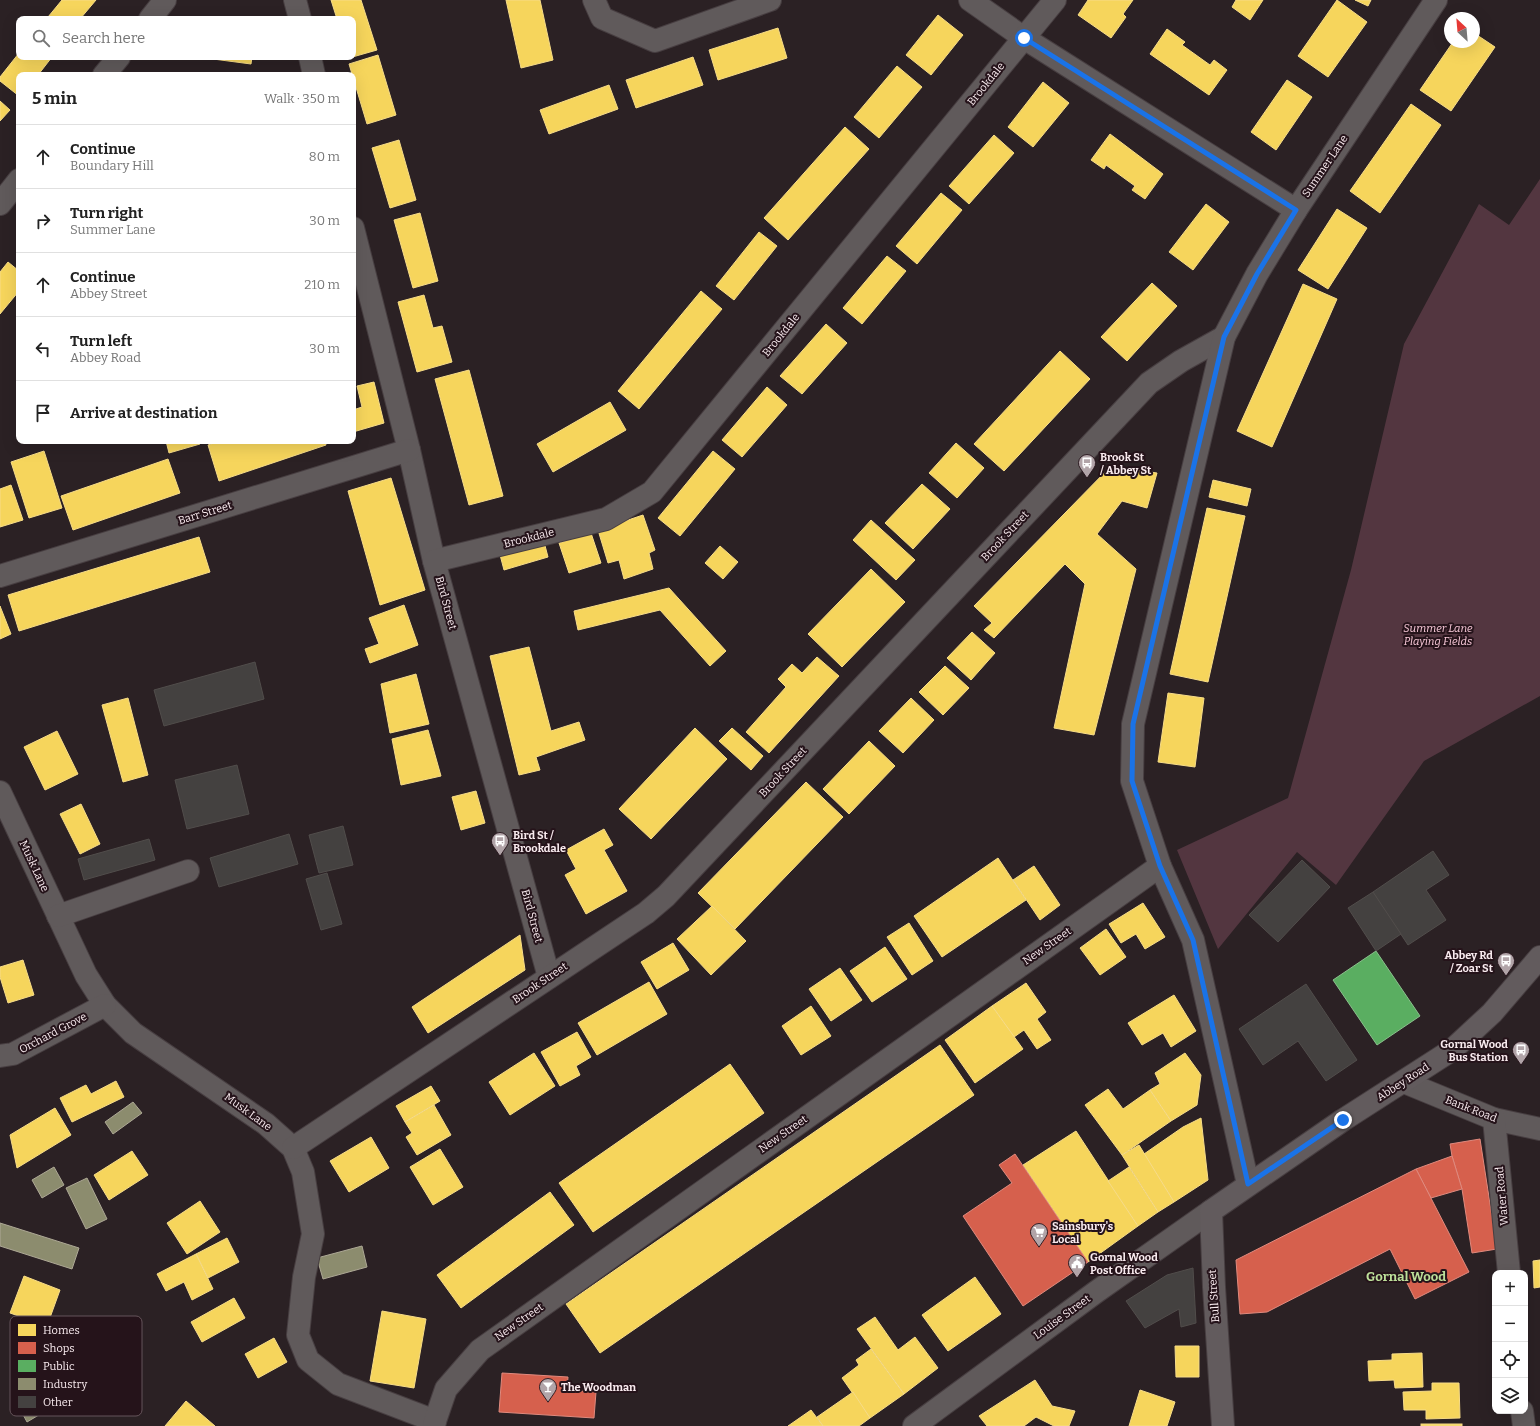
<!DOCTYPE html>
<html lang="en">
<head>
<meta charset="utf-8">
<style>
  body { margin:0; font-family:Bitter,serif; background:#f6f6f6; color:#222 }
  .controls { position:absolute; right:12px; bottom:12px; display:grid; overflow:hidden; border-radius:8px; box-shadow:0 4px 16px #0002 }
  .controls button { width:36px; height:36px; display:grid; place-items:center; padding:0; border:0; border-bottom:1px solid #e0e0e0; background:#fff; color:#222; font:20px sans-serif }
  .compass { position:absolute; left:1444px; top:12px; width:36px; height:36px; border-radius:50%; background:#fff; box-shadow:0 4px 16px #0002; rotate:334deg }
  .stop { position:absolute; width:12px; height:12px; margin:-9px; border:3px solid #1a73e8; border-radius:50%; background:#fff }
  .stop.end { background:#1a73e8; border-color:#fff; box-shadow:0 1px 4px #0008 }
  .list { margin:0; padding:0; list-style:none }
  h2 { display:flex; justify-content:space-between; align-items:center; height:52px; margin:0; padding:0 16px; font-size:17px }
  h2 small { font-size:13px; font-weight:400; color:#767676 }
  .list li { display:grid; grid-template-columns:26px 1fr auto; gap:12px; align-items:center; box-sizing:border-box; height:64px; padding:0 16px; border-top:1px solid #e0e0e0 }
  .list b { display:block; font-size:15px; white-space:nowrap }
  .list p { margin:0; font-size:13px; white-space:nowrap; color:#767676 }
  .list em { font-size:13px; font-style:normal; color:#767676 }
  .icon { flex:none; width:22px; height:22px; fill:none; stroke:currentColor; stroke-width:2; stroke-linecap:round; stroke-linejoin:round }
  .map { position:relative; flex:none; width:1540px; height:1426px; overflow:hidden }
  .search { position:absolute; background:#fff; box-shadow:0 4px 16px #0002; left:16px; top:16px; width:340px; height:44px; display:flex; align-items:center; gap:10px; box-sizing:border-box; padding:0 14px; border-radius:8px; color:#767676; font-size:15px }
  .panel { position:absolute; background:#fff; box-shadow:0 4px 16px #0002; left:16px; top:72px; width:340px; height:372px; border-radius:8px }
  .map>svg:first-child { display:block }
  .green { fill:#533640 }
  .homes { fill:#f6d55c; stroke:#f7dc88 }
  .shops { fill:#d6604d; stroke:#e08a7e }
  .public { fill:#5aae61; stroke:#8ac08c }
  .industry { fill:#8c8c6e; stroke:#ada895 }
  .building { fill:#444140; stroke:#514d4b }
  .lines { fill:none; stroke-linecap:round; stroke-linejoin:round }
  .minor-casing { stroke:#473e41; stroke-width:24 }
  .major-casing { stroke:#473e41; stroke-width:24 }
  .minor { stroke:#605a5b; stroke-width:22 }
  .major { stroke:#625b5d; stroke-width:22 }
  .route { stroke:#1a73e8; stroke-width:5 }
  .labels { text-anchor:middle; dominant-baseline:central; stroke-width:4; stroke-linejoin:round; paint-order:stroke }
  .street-label { font-size:11px; fill:#f9ebef; stroke:#25131a }
  .poi-label { font-size:11px; font-weight:bold; fill:#f9ebef; stroke:#25131a; text-anchor:start }
  .park-label { font-size:11px; font-style:italic; fill:#fbcbdb; stroke:#25131a }
  .quarter-label { font-size:13px; font-weight:bold; fill:#bcdf99; stroke:#25131a }
  .key { fill:#25131a; stroke:#65545a; stroke-width:1 }
  .key-label { font-size:11px; fill:#f9ebef }
</style>
</head>
<body>
<div class="map">
<svg width="1540" height="1426" viewBox="0 0 1540 1426">
  <rect width="100%" height="100%" fill="#2b2124"/>
  <path class="green" d="M1540 179V696L1424 761 1336 885 1297 852 1218 949 1177 850 1288 798 1351 570 1404 344 1479 204 1509 225Z"/>
  <g class="homes">
    <path d="M62 0H96L80 19H50L48 17Z"/>
    <path d="M331 0H361L377 50 349 58V57H353V19H337Z"/>
    <path d="M506 0H540L553 60 521 68Z"/>
    <path d="M1088 0H1133L1123 14 1126 17 1111 38 1078 15Z"/>
    <path d="M1236 0H1263L1250 20 1232 7Z"/>
    <path d="M1337 0 1367 22 1328 77 1298 56Z"/>
    <path d="M1355 0H1371L1368 6Z"/>
    <path d="M938 15 963 35 931 75 906 55Z"/>
    <path d="M778 28 787 58 718 80 709 50Z"/>
    <path d="M1167 29 1185 42 1182 45 1210 65 1214 60 1227 70 1209 95 1150 54Z"/>
    <path d="M1474 33 1495 47 1451 111 1420 90 1453 42H1474Z"/>
    <path d="M19 53V57H52L38 75H19V96L0 81V77Z"/>
    <path d="M378 55 396 115 367 124 349 64Z"/>
    <path d="M198 57H252L251 64Z"/>
    <path d="M693 57 703 85 636 108 626 80Z"/>
    <path d="M897 66 922 87 879 138 854 117Z"/>
    <path d="M1287 80 1312 97 1276 150 1251 132Z"/>
    <path d="M1043 82 1069 103 1033 147 1008 127Z"/>
    <path d="M609 85 618 109 549 134 540 110Z"/>
    <path d="M0 101 10 110 0 121Z"/>
    <path d="M1411 104 1441 125 1380 213 1350 191Z"/>
    <path d="M845 127 869 149 788 240 764 218Z"/>
    <path d="M1110 134 1163 174 1145 199 1132 190 1135 186 1106 165 1104 169 1091 160Z"/>
    <path d="M994 135 1014 153 969 204 949 186Z"/>
    <path d="M399 140 416 200 390 208 372 148Z"/>
    <path d="M941 193 962 210 917 264 896 246Z"/>
    <path d="M1206 204 1229 222 1193 270 1169 252Z"/>
    <path d="M1337 209 1367 228 1328 289 1298 270Z"/>
    <path d="M420 213 438 281 413 288 394 220Z"/>
    <path d="M759 232 777 246 734 300 716 286Z"/>
    <path d="M887 256 906 271 862 324 843 308Z"/>
    <path d="M8 262 19 271V291L0 314V272Z"/>
    <path d="M1152 283 1177 306 1127 361 1101 337Z"/>
    <path d="M1303 284 1337 299 1272 447 1237 431Z"/>
    <path d="M701 291 722 309 639 409 618 391Z"/>
    <path d="M424 295 433 328 442 326 452 362 417 372 398 302Z"/>
    <path d="M826 324 847 343 802 394 780 376Z"/>
    <path d="M1060 351 1090 379 1004 471 974 444Z"/>
    <path d="M469 370 503 496 469 505 435 379Z"/>
    <path d="M374 382 384 423 353 432V410L362 407 357 386Z"/>
    <path d="M767 387 787 405 742 457 722 440Z"/>
    <path d="M610 402 626 430 553 472 537 444Z"/>
    <path d="M166 441H199L200 444 169 453Z"/>
    <path d="M220 441H325L326 445 219 481 208 445Z"/>
    <path d="M956 443 984 468 957 498 929 473Z"/>
    <path d="M44 451 62 508 29 518 11 462Z"/>
    <path d="M713 451 735 469 680 536 658 518Z"/>
    <path d="M168 459 180 493 73 530 61 496Z"/>
    <path d="M1111 466 1157 473 1147 508 1122 501 1097 534 1136 569 1094 735 1054 728 1085 584 1065 564 994 638 984 630 992 623 974 606Z"/>
    <path d="M391 478 425 590 380 605 348 491Z"/>
    <path d="M1213 480 1251 489 1247 506 1209 497Z"/>
    <path d="M922 484 950 509 913 549 885 523Z"/>
    <path d="M11 485 23 520 0 527V489Z"/>
    <path d="M1207 508 1245 516 1208 682 1170 674Z"/>
    <path d="M643 515 655 550 649 553 653 569 624 579 619 560 608 563 598 530Z"/>
    <path d="M871 520 915 560 896 580 853 540Z"/>
    <path d="M591 533 601 563 569 573 559 543Z"/>
    <path d="M199 537 210 572 19 631 8 595Z"/>
    <path d="M543 538 548 557 504 570 499 551Z"/>
    <path d="M720 546 738 562 723 579 705 563Z"/>
    <path d="M871 569 905 602 842 667 808 634Z"/>
    <path d="M669 588 726 651 710 666 660 610 578 630 574 611Z"/>
    <path d="M404 605 418 645 370 663 365 649 379 644 369 618Z"/>
    <path d="M0 606 11 634 0 639Z"/>
    <path d="M972 632 995 653 971 680 947 658Z"/>
    <path d="M529 647 551 731 579 722 585 740 536 757 540 770 519 775 490 656Z"/>
    <path d="M817 657 839 676 769 753 746 732 786 687 778 679 792 664 802 673Z"/>
    <path d="M945 666 969 688 943 715 919 692Z"/>
    <path d="M416 674 429 724 390 733 381 684Z"/>
    <path d="M1168 693 1204 698 1195 767 1158 762Z"/>
    <path d="M128 698 148 775 123 782 102 705Z"/>
    <path d="M911 698 934 720 903 753 879 731Z"/>
    <path d="M695 728 727 759 651 839 619 809Z"/>
    <path d="M732 728 763 756 751 770 719 741Z"/>
    <path d="M428 730 441 776 401 785 392 739Z"/>
    <path d="M57 731 78 774 45 790 24 747Z"/>
    <path d="M869 741 895 766 849 814 823 789Z"/>
    <path d="M806 782 843 817 735 929 698 893Z"/>
    <path d="M476 791 485 823 461 830 452 797Z"/>
    <path d="M81 804 100 844 80 854 60 814Z"/>
    <path d="M604 829 613 845 604 850 627 891 586 914 565 875 576 869 566 850Z"/>
    <path d="M998 858 1026 900 942 957 914 916Z"/>
    <path d="M1034 866 1060 905 1040 920 1013 880Z"/>
    <path d="M1143 903 1165 937 1145 949 1136 934 1121 943 1109 924Z"/>
    <path d="M712 906 746 941 711 975 677 939Z"/>
    <path d="M909 923 933 961 912 975 887 937Z"/>
    <path d="M1106 929 1126 957 1100 975 1080 948Z"/>
    <path d="M520 935 525 970 428 1033 412 1007Z"/>
    <path d="M673 943 689 970 657 989 641 962Z"/>
    <path d="M885 947 907 979 872 1002 850 971Z"/>
    <path d="M23 960 34 995 8 1003 0 977V967Z"/>
    <path d="M840 968 862 1000 831 1021 809 989Z"/>
    <path d="M649 982 667 1014 597 1055 578 1023Z"/>
    <path d="M1026 983 1046 1012 1037 1019 1051 1040 1037 1049 1024 1030 1014 1037 992 1006Z"/>
    <path d="M1174 995 1196 1031 1171 1047 1163 1033 1142 1045 1128 1023Z"/>
    <path d="M811 1006 831 1036 801 1055 782 1026Z"/>
    <path d="M992 1006 1023 1049 975 1083 945 1040Z"/>
    <path d="M577 1032 591 1057 576 1066 580 1075 560 1086 541 1052Z"/>
    <path d="M940 1045 974 1095 600 1353 566 1304Z"/>
    <path d="M534 1053 555 1086 510 1115 489 1082Z"/>
    <path d="M1185 1053 1201 1075 1197 1105 1171 1121 1150 1090 1160 1084 1155 1073Z"/>
    <path d="M730 1064 764 1113 593 1232 559 1183Z"/>
    <path d="M116 1081 124 1097 72 1122 60 1098 86 1085 91 1094Z"/>
    <path d="M431 1086 440 1101 405 1122 396 1106Z"/>
    <path d="M1108 1089 1123 1109 1150 1090 1171 1121 1122 1155 1085 1105Z"/>
    <path d="M434 1105 451 1135 417 1155 406 1137 412 1133 405 1122Z"/>
    <path d="M55 1108 71 1135 17 1168 10 1135Z"/>
    <path d="M1201 1118 1208 1180 1174 1202 1144 1154 1183 1127Z"/>
    <path d="M1076 1131 1138 1226 1088 1262 1023 1165Z"/>
    <path d="M371 1137 389 1168 349 1192 330 1161Z"/>
    <path d="M1139 1145 1174 1202 1158 1212 1122 1155Z"/>
    <path d="M440 1149 463 1187 433 1205 410 1167Z"/>
    <path d="M132 1151 148 1175 109 1200 94 1175Z"/>
    <path d="M1129 1167 1158 1212 1138 1226 1108 1181Z"/>
    <path d="M550 1192 574 1225 461 1308 437 1275Z"/>
    <path d="M200 1201 220 1232 187 1254 167 1223Z"/>
    <path d="M227 1238 239 1262 208 1278 196 1254Z"/>
    <path d="M196 1254 213 1289 192 1300 184 1282 166 1291 157 1274Z"/>
    <path d="M1540 1260V1287L1534 1288 1533 1261Z"/>
    <path d="M24 1276 60 1290 47 1326 10 1313Z"/>
    <path d="M975 1277 1001 1314 948 1351 922 1315Z"/>
    <path d="M234 1298 245 1318 202 1342 191 1322Z"/>
    <path d="M382 1311 426 1319 414 1388 370 1381Z"/>
    <path d="M875 1317 898 1350 915 1337 938 1368 904 1394 857 1329Z"/>
    <path d="M274 1338 287 1362 258 1378 245 1354Z"/>
    <path d="M1175 1346H1199V1377H1176Z"/>
    <path d="M871 1349 904 1394 870 1418 842 1378 859 1365 856 1360Z"/>
    <path d="M1422 1353 1423 1387 1395 1388 1394 1380 1369 1381 1368 1361 1392 1360V1354Z"/>
    <path d="M1035 1380 1052 1406 1075 1411 1069 1426H1054L1036 1417 1024 1426H987L979 1416Z"/>
    <path d="M1432 1383H1459L1460 1418 1426 1419V1410H1404L1403 1392 1432 1391Z"/>
    <path d="M1140 1390 1175 1402 1167 1426H1129Z"/>
    <path d="M853 1392 870 1418 859 1426H823L817 1417Z"/>
    <path d="M186 1401 215 1426H165Z"/>
    <path d="M811 1410 823 1426H788Z"/>
    <rect x="1421" y="1424" width="41" height="2"/>
  </g>
  <g class="shops">
    <path d="M1480 1139 1497 1249 1472 1253 1462 1189 1452 1156 1450 1144Z"/>
    <path d="M1015 1154 1088 1262 1023 1306 963 1216 1012 1183 999 1165Z"/>
    <path d="M1452 1156 1462 1189 1431 1198 1416 1169Z"/>
    <path d="M1416 1169 1469 1272 1415 1299 1390 1249 1267 1312 1240 1314 1236 1260Z"/>
    <path d="M502 1373 568 1377 567 1390 596 1392 594 1418 499 1412Z"/>
  </g>
  <path class="public" d="M1376 951 1420 1016 1377 1045 1333 980Z"/>
  <g class="industry">
    <path d="M133 1102 142 1113 113 1134 105 1122Z"/>
    <path d="M54 1167 64 1185 42 1198 32 1180Z"/>
    <path d="M87 1178 107 1219 86 1229 66 1188Z"/>
    <path d="M0 1223 79 1248 72 1269 0 1246Z"/>
    <path d="M362 1246 367 1267 323 1279 317 1258Z"/>
    <path d="M54 1383 64 1400 27 1422 18 1405Z"/>
  </g>
  <g class="building">
    <path d="M255 662 264 699 164 726 154 690Z"/>
    <path d="M237 765 249 814 187 829 175 780Z"/>
    <path d="M343 826 353 865 319 873 309 835Z"/>
    <path d="M289 834 298 864 219 887 210 858Z"/>
    <path d="M149 839 155 860 84 880 78 859Z"/>
    <path d="M1433 851 1449 875 1426 890 1446 920 1408 945 1373 892Z"/>
    <path d="M1302 860 1330 887 1278 942 1249 915Z"/>
    <path d="M327 873 342 924 321 930 306 879Z"/>
    <path d="M1373 892 1401 934 1376 951 1348 908Z"/>
    <path d="M1306 984 1357 1060 1326 1081 1298 1041 1263 1065 1239 1029Z"/>
    <path d="M1193 1268 1196 1323 1181 1327 1179 1309 1145 1328 1126 1301 1167 1275Z"/>
  </g>
  <g class="lines">
    <defs>
      <g id="minor">
        <path d="M295 0 300 19"/>
        <path d="M594 0 602 18 655 41 770 0"/>
        <path d="M970 0 1024 38 1296 210"/>
        <path d="M150 19 165 0"/>
        <path d="M310 57 314 75"/>
        <path d="M104 75 119 57"/>
        <path d="M0 204 19 180"/>
        <path d="M353 228 409 450 434 561 549 977"/>
        <path d="M434 561 606 519 652 492 1055 0"/>
        <path d="M0 576 409 450"/>
        <path d="M0 792 86 975 105 1005 133 1033 266 1124 293 1148 303 1172 313 1234 304 1277 298 1335 308 1360 338 1384 435 1421"/>
        <path d="M58 916 188 871"/>
        <path d="M0 1056 13 1054 105 1005"/>
        <path d="M1404 1082 1494 1119 1540 1129"/>
        <path d="M1494 1119 1509 1273"/>
        <path d="M293 1148 646 913 666 896 1149 383 1181 361 1224 337"/>
        <path d="M1248 1184 1193 940 1160 866 1132 781 1133 724 1224 337 1257 274 1296 210 1436 0"/>
        <path d="M1522 1411 1524 1426"/>
        <path d="M434 1426 435 1421 446 1389 480 1350 1160 866"/>
        <path d="M914 1426 1096 1292 1211 1211"/>
      </g>
      <path id="major" d="M1223 1426 1214 1287 1211 1211 1343 1120 1452 1050 1492 1013 1540 957"/>
    </defs>
    <use href="#minor" class="minor-casing"/>
    <use href="#major" class="major-casing"/>
    <use href="#minor" class="minor"/>
    <use href="#major" class="major"/>
  </g>
  <g class="lines">
    <path class="route" d="M1024 38 1296 210 1257 274 1224 337 1133 724 1132 781 1160 866 1193 940 1248 1184 1343 1120"/>
  </g>
  <defs>
    <symbol id="bus-pin" viewBox="-11 -11 22 30"><path d="M0 17L-7.5 6A9.5 9.5 0 1 1 7.5 6Z" fill="#b1a4a8" stroke="#25131a"/><path d="M-5-6H5V4H4V6H2V4H-2V6H-4V4H-5ZM-3.5-4V0h7V-4ZM-3.5 1.2v1.5H-2V1.2ZM2 1.2v1.5H3.5V1.2Z" fill="#fff"/></symbol>
    <symbol id="supermarket-pin" viewBox="-11 -11 22 30"><path d="M0 17L-7.5 6A9.5 9.5 0 1 1 7.5 6Z" fill="#b1a4a8" stroke="#25131a"/><path d="M-6-5.5h2.5l.6 2H6L4.5 2H-2.5L-4.4-4H-6ZM-1.5 3.2a1.3 1.3 0 1 0 .1 0ZM3 3.2a1.3 1.3 0 1 0 .1 0Z" fill="#fff"/></symbol>
    <symbol id="civic-pin" viewBox="-11 -11 22 30"><path d="M0 17L-7.5 6A9.5 9.5 0 1 1 7.5 6Z" fill="#b1a4a8" stroke="#25131a"/><path d="M-.6-6.5H3V-4.5H.6V-3L4-1V1h2V6H-6V1h2V-1L-.6-3ZM-1.2 2.5V6h2.4V2.5Z" fill="#fff"/></symbol>
    <symbol id="bar-pin" viewBox="-11 -11 22 30"><path d="M0 17L-7.5 6A9.5 9.5 0 1 1 7.5 6Z" fill="#b1a4a8" stroke="#25131a"/><path d="M-6-5H6L.8 .8V4.5H3.5V6h-7V4.5H-.8V.8Z" fill="#fff"/></symbol>
  </defs>
  <g fill-rule="evenodd">
    <use href="#bus-pin" x="1077" y="453" width="20" height="27"/>
    <use href="#bus-pin" x="490" y="831" width="20" height="27"/>
    <use href="#bus-pin" x="1496" y="951" width="20" height="27"/>
    <use href="#bus-pin" x="1511" y="1040" width="20" height="27"/>
    <use href="#supermarket-pin" x="1029" y="1222" width="20" height="27"/>
    <use href="#civic-pin" x="1067" y="1253" width="20" height="27"/>
    <use href="#bar-pin" x="538" y="1377" width="20" height="27"/>
  </g>
  <g class="labels">
    <g class="street-label">
      <text transform="translate(986 84) rotate(-51)">Brookdale</text>
      <text transform="translate(1325 166) rotate(-56)">Summer Lane</text>
      <text transform="translate(781 335) rotate(-51)">Brookdale</text>
      <text transform="translate(205 513) rotate(-17)">Barr Street</text>
      <text transform="translate(1005 536) rotate(-47)">Brook Street</text>
      <text transform="translate(529 538) rotate(-14)">Brookdale</text>
      <text transform="translate(446 603) rotate(75)">Bird Street</text>
      <text transform="translate(783 772) rotate(-47)">Brook Street</text>
      <text transform="translate(34 866) rotate(65)">Musk Lane</text>
      <text transform="translate(532 916) rotate(75)">Bird Street</text>
      <text transform="translate(1047 946) rotate(-35)">New Street</text>
      <text transform="translate(540 983) rotate(-34)">Brook Street</text>
      <text transform="translate(53 1033) rotate(-28)">Orchard Grove</text>
      <text transform="translate(1403 1082) rotate(-33)">Abbey Road</text>
      <text transform="translate(1471 1109) rotate(21)">Bank Road</text>
      <text transform="translate(248 1112) rotate(36)">Musk Lane</text>
      <text transform="translate(783 1134) rotate(-35)">New Street</text>
      <text transform="translate(1502 1196) rotate(-95)">Water Road</text>
      <text transform="translate(1214 1296) rotate(-94)">Bull Street</text>
      <text transform="translate(1062 1317) rotate(-36)">Louise Street</text>
      <text transform="translate(519 1322) rotate(-35)">New Street</text>
    </g>
    <g class="poi-label">
      <text x="1100" y="457">Brook St<tspan x="1100" dy="13">/ Abbey St</tspan></text>
      <text x="513" y="835">Bird St /<tspan x="513" dy="13">Brookdale</tspan></text>
      <text x="1493" y="955" text-anchor="end">Abbey Rd<tspan x="1493" dy="13">/ Zoar St</tspan></text>
      <text x="1508" y="1044" text-anchor="end">Gornal Wood<tspan x="1508" dy="13">Bus Station</tspan></text>
      <text x="1052" y="1226">Sainsbury's<tspan x="1052" dy="13">Local</tspan></text>
      <text x="1090" y="1257">Gornal Wood<tspan x="1090" dy="13">Post Office</tspan></text>
      <text x="561" y="1387">The Woodman</text>
    </g>
    <g class="park-label">
      <text x="1438" y="628">Summer Lane<tspan x="1438" dy="13">Playing Fields</tspan></text>
    </g>
    <g class="quarter-label">
      <text x="1406" y="1276">Gornal Wood</text>
    </g>
  </g>
  <rect x="10" y="1316" width="132" height="100" rx="6" class="key"/>
  <rect x="18" y="1324" width="18" height="12" fill="#f6d55c"/>
  <rect x="18" y="1342" width="18" height="12" fill="#d6604d"/>
  <rect x="18" y="1360" width="18" height="12" fill="#5aae61"/>
  <rect x="18" y="1378" width="18" height="12" fill="#8c8c6e"/>
  <rect x="18" y="1396" width="18" height="12" fill="#444140"/>
  <g class="key-label">
    <text x="43" y="1334">Homes</text>
    <text x="43" y="1352">Shops</text>
    <text x="43" y="1370">Public</text>
    <text x="43" y="1388">Industry</text>
    <text x="43" y="1406">Other</text>
  </g>
</svg>
<div class="controls">
<button>+</button>
<button>−</button>
<button><svg class="icon" aria-label="locate" viewBox="0 0 24 24"><circle cx="12" cy="12" r="6"/><path d="M12 2v4M12 18v4M2 12h4M18 12h4"/></svg></button>
<button><svg class="icon" aria-label="layers" viewBox="0 0 24 24"><path d="M12 4l9 5-9 5-9-5zM3 14l9 5 9-5"/></svg></button>
</div>
<svg class="compass" viewBox="-18 -18 36 36"><path d="M0-13l5 13h-10z" fill="#e53935"/><path d="M0 13l5-13h-10z" fill="#767676"/></svg>
<div class="stop" style="left:1024px;top:38px"></div>
<div class="stop end" style="left:1343px;top:1120px"></div>
<div class="search"><svg class="icon" aria-label="search" viewBox="0 0 24 24"><circle cx="10" cy="10" r="6"/><path d="M15 15l6 6"/></svg>Search here</div>
<section class="panel">
<h2>5 min<small>Walk · 350 m</small></h2>
<ul class="list">
<li><svg class="icon" aria-label="ahead" viewBox="0 0 24 24"><path d="M12 20V5M6 11l6-6 6 6"/></svg><div><b>Continue</b><p>Boundary Hill</p></div><em>80 m</em></li>
<li><svg class="icon" aria-label="right" viewBox="0 0 24 24"><path d="M7 20v-9h11M14 6l5 5-5 5"/></svg><div><b>Turn right</b><p>Summer Lane</p></div><em>30 m</em></li>
<li><svg class="icon" aria-label="ahead" viewBox="0 0 24 24"><path d="M12 20V5M6 11l6-6 6 6"/></svg><div><b>Continue</b><p>Abbey Street</p></div><em>210 m</em></li>
<li><svg class="icon" aria-label="left" viewBox="0 0 24 24"><path d="M17 20v-9H6M10 6l-5 5 5 5"/></svg><div><b>Turn left</b><p>Abbey Road</p></div><em>30 m</em></li>
<li><svg class="icon" aria-label="arrive" viewBox="0 0 24 24"><path d="M6 21V4h12l-3 4 3 4H6"/></svg><div><b>Arrive at destination</b></div></li>
</ul>
</section>
</div>
</body>
</html>
